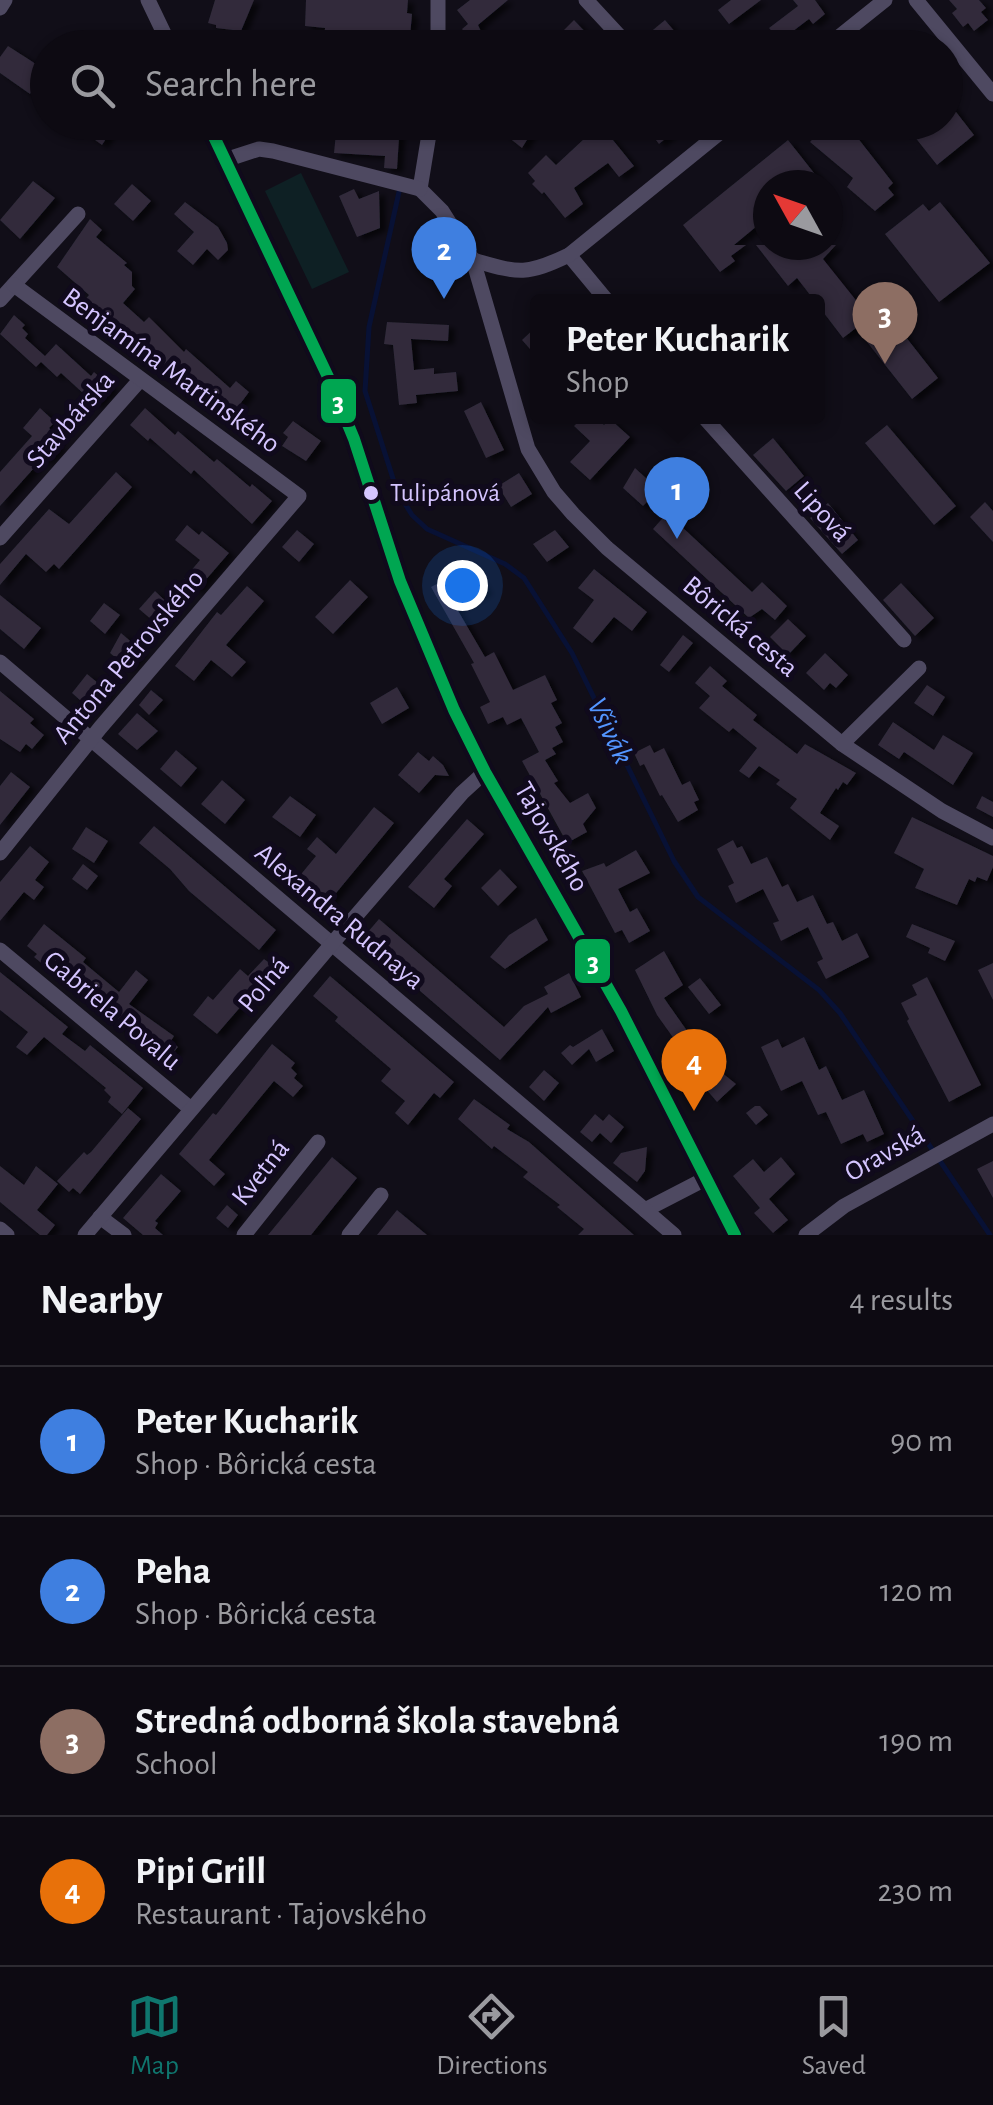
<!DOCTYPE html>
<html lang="en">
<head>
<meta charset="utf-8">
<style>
  body { margin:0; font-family:"Alegreya Sans",sans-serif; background:#16131b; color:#f1f3f6 }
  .compass { position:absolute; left:753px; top:170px; width:90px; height:90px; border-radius:50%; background:#0d0a12; box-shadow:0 2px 8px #0004; rotate:310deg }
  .you { position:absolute; left:462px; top:585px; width:35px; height:35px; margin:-25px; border:8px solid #fff; border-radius:50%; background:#1a73e8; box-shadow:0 0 0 15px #1a73e833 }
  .badge { display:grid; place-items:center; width:65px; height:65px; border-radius:50%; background:#0f766e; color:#fff; font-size:32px; font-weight:700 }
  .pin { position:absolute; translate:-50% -82px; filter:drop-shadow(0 2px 5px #0008) }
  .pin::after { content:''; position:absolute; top:52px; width:35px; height:30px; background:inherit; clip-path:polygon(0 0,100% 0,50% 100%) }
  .popup { position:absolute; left:530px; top:294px; width:295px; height:130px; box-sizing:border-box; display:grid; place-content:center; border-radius:10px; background:#0d0a12; filter:drop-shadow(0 2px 8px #0005); font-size:32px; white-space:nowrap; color:#9a9a9f }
  .popup b { font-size:38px; color:#f1f3f6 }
  .popup::after { content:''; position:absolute; left:50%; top:100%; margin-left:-20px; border:20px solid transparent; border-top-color:#0d0a12 }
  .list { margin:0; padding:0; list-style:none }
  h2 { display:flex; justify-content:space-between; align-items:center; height:130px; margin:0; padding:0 40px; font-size:42px }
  h2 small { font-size:32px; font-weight:400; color:#9a9a9f }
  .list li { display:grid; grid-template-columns:65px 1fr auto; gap:30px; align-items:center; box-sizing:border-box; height:150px; padding:0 40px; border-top:2px solid #2d2b32 }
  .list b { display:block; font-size:38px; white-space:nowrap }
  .list p { margin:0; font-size:32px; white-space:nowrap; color:#9a9a9f }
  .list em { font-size:32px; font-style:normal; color:#9a9a9f }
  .icon { flex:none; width:55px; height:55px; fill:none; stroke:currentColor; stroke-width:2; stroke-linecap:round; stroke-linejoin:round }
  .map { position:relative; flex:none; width:993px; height:1235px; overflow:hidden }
  .search { position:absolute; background:#0d0a12; box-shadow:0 2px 8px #0004; left:30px; right:30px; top:30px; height:110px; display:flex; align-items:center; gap:25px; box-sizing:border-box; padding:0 35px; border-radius:55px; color:#9a9a9f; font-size:38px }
  .sheet { height:730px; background:#0d0a12 }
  nav { display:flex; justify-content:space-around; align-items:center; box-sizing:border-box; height:140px; border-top:2px solid #2d2b32; background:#0d0a12; font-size:28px; color:#9a9a9f }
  nav a { display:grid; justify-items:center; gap:5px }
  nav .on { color:#0f766e }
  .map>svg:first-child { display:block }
  .green { fill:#0e2024 }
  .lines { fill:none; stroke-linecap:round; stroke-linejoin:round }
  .stream { stroke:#081135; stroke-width:5 }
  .building { fill:#302b3b; filter:url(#shadow) }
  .street { stroke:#4e4961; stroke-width:15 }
  .bus-1-casing { stroke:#100a1c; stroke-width:20 }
  .bus-1 { stroke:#00a651; stroke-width:12 }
  .bus-dot { fill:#d5c5ff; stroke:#100a1c; stroke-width:4 }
  .labels { text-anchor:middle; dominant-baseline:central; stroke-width:10; stroke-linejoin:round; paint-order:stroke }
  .bus-label { font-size:26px; fill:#d5c5ff; stroke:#100a1c; text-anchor:start }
  .street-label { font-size:28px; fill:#d5c5ff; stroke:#100a1c }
  .water-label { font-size:30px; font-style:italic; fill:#5395ff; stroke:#100a1c }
  .line-badge { stroke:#100a1c; stroke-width:4 }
  .badge-label { font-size:28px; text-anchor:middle; font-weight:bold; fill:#fff }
</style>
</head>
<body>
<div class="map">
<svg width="993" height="1235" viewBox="0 0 993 1235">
  <defs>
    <filter id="shadow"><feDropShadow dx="6" dy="3.5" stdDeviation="2.5" flood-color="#0009"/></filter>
  </defs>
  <rect width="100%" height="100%" fill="#110e18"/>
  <path class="green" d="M301 173 349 272 312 289 265 191Z"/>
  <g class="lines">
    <path class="stream" d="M399 192 369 327 365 391 397 491 412 515 427 529 505 564 524 578 572 653 674 861 698 897 819 990 840 1013 990 1235"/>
  </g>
  <g class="building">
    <path d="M215 0H254L241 31 216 28V25L208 23Z"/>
    <path d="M306 0H408L407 13 412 14 409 48H323L325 28 305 26Z"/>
    <path d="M470 0H508L478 25 489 48H478L462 29 468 24 457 10Z"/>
    <path d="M731 0H761L729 24 718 10Z"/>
    <path d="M793 0H815L825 14 813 24 809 19 780 41 769 28 798 6Z"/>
    <path d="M949 0H979L986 8 981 12 988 20 974 31 968 23 963 27 952 13 957 9Z"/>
    <path d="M574 20 590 37 579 48H565L556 38Z"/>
    <path d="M665 20 682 40 673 48H649L642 39Z"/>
    <path d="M8 46 36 64 45 73 30 94 0 73V57Z"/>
    <path d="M946 99 974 135 937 165 903 122H946Z"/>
    <path d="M70 122H117L102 145Z"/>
    <path d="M337 122H400L397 169 384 168 385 156 334 153Z"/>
    <path d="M511 122H538L522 148 503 133Z"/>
    <path d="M642 122H685L659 144Z"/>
    <path d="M829 122H835L838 128 846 123 893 183 888 188 894 195 875 211 847 187 853 178 810 142Z"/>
    <path d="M600 124 634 166 619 177 608 163 597 171 574 188 583 204 565 218 544 192 542 194 532 184 535 181 528 173 546 155 556 165Z"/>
    <path d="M788 140 818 178 809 185H768V217L734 245H746L731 256 735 261 720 272 683 225Z"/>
    <path d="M33 181 55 198 20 239 0 220Z"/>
    <path d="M132 184 151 201 133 221 114 204Z"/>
    <path d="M354 189 359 199 379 191 380 228 357 237 339 196Z"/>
    <path d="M185 202 218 227 227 243 228 250 218 260 207 249 193 265 177 251 194 232 174 214Z"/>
    <path d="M940 202 990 263 939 302 885 234 923 204 929 211Z"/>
    <path d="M90 219 102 230 96 237 127 263 124 265 132 272V286L135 289 123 303 144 322 149 317 184 352 186 349 230 388 236 381 249 392 229 419 171 367 168 370 137 342 134 345 82 303 89 295 57 267Z"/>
    <path d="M756 245H836L823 259 859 304 861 301 872 314 884 304 894 316 891 318 938 378 912 399 856 328 843 338 797 278 788 286Z"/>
    <path d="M14 315 25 325 22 328 28 334 25 338 45 356 56 344 91 376 94 372 112 388 96 405 61 373 57 377 41 362 36 367 0 334Z"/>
    <path d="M387 322 449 325 448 341 411 339 414 370 434 368V374L456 372 458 391 416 395 417 403 399 405 393 345 384 344Z"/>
    <path d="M537 326V357L522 340Z"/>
    <path d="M481 402 504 450 486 458 464 411Z"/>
    <path d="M40 408 55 422 49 428 61 438 56 444 60 447 47 461 43 458 0 506V472L32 436 23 428Z"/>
    <path d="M145 408 175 435 178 431 214 462 217 459 250 487 252 484 272 501 252 524 194 470 191 474 150 438 148 441 130 425Z"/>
    <path d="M584 416H595L604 425 610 419 630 437 590 480 570 462 590 441 574 426Z"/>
    <path d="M293 421 321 441 306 461 282 446 288 437 283 433Z"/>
    <path d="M887 425 956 506 934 525 865 443Z"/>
    <path d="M773 438 804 476 786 491 753 455Z"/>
    <path d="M635 468 659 490 643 506 623 488Z"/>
    <path d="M116 472 132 487 59 569 54 564 46 572 26 554 0 585V564L49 509 69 524Z"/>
    <path d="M519 473 532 494 511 507 498 486Z"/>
    <path d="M985 502 993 511V542L970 517Z"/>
    <path d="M828 503 858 540 842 554 810 518Z"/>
    <path d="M667 513 752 592 762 582 787 606 775 620 762 609 749 618 653 529Z"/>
    <path d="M187 525 199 535 202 531 229 553 197 590 184 579 200 560 175 540Z"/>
    <path d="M297 530 314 544 299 562 282 547Z"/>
    <path d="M555 530 569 547 547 562 533 544Z"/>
    <path d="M472 566 487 591 457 609 485 657 494 652 513 690 545 675 557 700 551 703 562 723 555 727 563 742 552 748 556 754 545 760 558 781 554 783 570 803 588 793 596 808 583 824 587 832 567 843 522 761 539 752 521 718 507 725 503 717 488 724 480 707 490 702 471 664 474 663 431 587Z"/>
    <path d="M594 569 647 612 632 631 614 617 592 643 573 628 594 600 578 588Z"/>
    <path d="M350 580 368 597 333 634 315 617Z"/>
    <path d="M901 583 934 618 915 636 883 600Z"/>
    <path d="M247 586 264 601 226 645 246 662 232 677 211 660 194 681 175 666 217 612 221 615Z"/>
    <path d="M155 591 174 609 159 626 139 609Z"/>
    <path d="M0 595 41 628 24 649 0 629Z"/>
    <path d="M104 603 120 615 105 634 90 621Z"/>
    <path d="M788 619 806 636 788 655 770 637Z"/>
    <path d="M121 633 142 651 128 668 110 653Z"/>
    <path d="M683 635 693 643 669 672 660 665Z"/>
    <path d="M825 653 848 675 836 688 830 683 824 690 806 673Z"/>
    <path d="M710 666 727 681 722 686 757 715 753 720 797 754 805 744 856 773 847 785 843 782 838 790 836 788 820 813 839 826 830 840 790 808 797 799 776 784 780 780 759 766 749 778 739 771 757 748 733 728 729 732 699 708 710 696 695 683Z"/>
    <path d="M87 674 108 691 91 710 72 693Z"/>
    <path d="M927 685 945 697 933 716 914 703Z"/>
    <path d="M397 687 409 708 382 724 370 703Z"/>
    <path d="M151 690 163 700 149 715 139 705Z"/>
    <path d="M0 691 34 719 30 723 44 735 32 749 26 744 20 752 0 739Z"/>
    <path d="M137 713 158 731 137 750 118 734Z"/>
    <path d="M893 722 934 750 943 735 973 753 953 785 904 752 899 759 878 745Z"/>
    <path d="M650 745 654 753 664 748 682 785 690 781 699 800 694 802 698 810 678 822 662 795 660 796 644 764 640 766 634 753Z"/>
    <path d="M176 750 197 768 181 787 160 769Z"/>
    <path d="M418 752 429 761 433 756 443 765 449 776 435 775 419 793 398 775Z"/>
    <path d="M11 772 30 787 0 825V786Z"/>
    <path d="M222 780 245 800 225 824 201 804Z"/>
    <path d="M290 796 316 815 300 837 272 817Z"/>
    <path d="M982 796 993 802V817L976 808Z"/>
    <path d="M374 807 394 823 327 904 323 900 319 905 293 884 316 856 307 849 317 837 336 854Z"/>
    <path d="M912 817 993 856V867L987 881 977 877 975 882 969 879 957 905 915 888 924 869 894 853Z"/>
    <path d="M467 819 484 834 444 879 452 886 434 908 408 887Z"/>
    <path d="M154 826 276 930 259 950 189 891 170 869 139 843Z"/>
    <path d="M86 827 108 841 94 863 72 849Z"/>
    <path d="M733 840 737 848 742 846 751 864 767 857 782 887 788 884 797 902 813 895 827 924 833 922 842 941 857 933 869 957 826 979 817 962 823 959 808 927 781 941 773 923 779 921 763 889 736 903 728 886 734 883 717 849Z"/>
    <path d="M30 846 49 862 35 880 44 887 34 900 24 892 0 921V882Z"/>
    <path d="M636 850 650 873 618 889 630 912 637 908 650 931 629 943 622 930 615 933 582 871 604 863 606 867Z"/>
    <path d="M83 864 98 876 87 890 72 879Z"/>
    <path d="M500 869 517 887 498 906 481 888Z"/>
    <path d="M536 918 548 940 505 969 490 957 509 935Z"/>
    <path d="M379 919 504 1027 524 1006 548 994 544 987 569 973 581 997 551 1013 548 1007 500 1060 361 940Z"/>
    <path d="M44 924 86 958 83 962 119 992 136 970 148 980 129 1004 174 1036 171 1041 178 1047 163 1065 142 1049 151 1039 127 1020 120 1028 34 957 37 954 27 946Z"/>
    <path d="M912 924 955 941 945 961 928 953 930 948 906 937Z"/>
    <path d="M664 951 683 985 664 998 690 1035 677 1043 657 1015 635 970Z"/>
    <path d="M264 959 275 967 217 1034 193 1015 208 996 213 1000 240 969 248 976Z"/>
    <path d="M993 963V1000L978 970Z"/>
    <path d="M0 972 68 1027 62 1034 85 1051 90 1045 143 1088 122 1114 108 1102 111 1097 104 1090 106 1088 44 1037 27 1055 16 1047 28 1032 0 1010Z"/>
    <path d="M330 976 454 1082 440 1098 434 1093 408 1125 395 1113 405 1101 381 1081 391 1069 335 1021 338 1017 313 996Z"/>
    <path d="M927 977 981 1085 949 1102 907 1021 909 1019 901 1003 917 995 912 985Z"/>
    <path d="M700 978 721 1005 709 1014 688 987Z"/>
    <path d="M602 1029 614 1051 596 1062 589 1049 572 1065 561 1053 570 1045 573 1047Z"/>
    <path d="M804 1037 819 1070 826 1066 842 1100 864 1090 884 1134 867 1142 863 1134 841 1144 826 1112 818 1115 802 1081 781 1091 761 1047 778 1039 782 1048Z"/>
    <path d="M272 1044 295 1063 291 1068 297 1074 294 1078 303 1086 293 1097 274 1081 209 1160 225 1174 214 1186 179 1154 213 1113 216 1115Z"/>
    <path d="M716 1068 736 1084 717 1102 700 1082Z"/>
    <path d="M544 1070 559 1083 544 1101 529 1087Z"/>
    <path d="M474 1099 510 1125 507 1129 529 1142 634 1235H578L584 1229 557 1207 560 1205 523 1177 528 1172 494 1146 492 1149 458 1119Z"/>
    <path d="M755 1106H760L768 1115 756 1125 746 1113Z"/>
    <path d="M128 1108 141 1119 80 1194 73 1188 69 1192 57 1181 84 1152 87 1155 91 1152Z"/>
    <path d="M595 1114 603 1121 609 1114 624 1127 611 1143 600 1133 592 1142 580 1132Z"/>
    <path d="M647 1147 645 1171 637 1182 613 1163 621 1153Z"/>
    <path d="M332 1157 357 1178 311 1235H268Z"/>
    <path d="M781 1157 795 1174 769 1199 788 1220 773 1233 754 1213 760 1208 733 1176 753 1159 764 1172Z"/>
    <path d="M993 1161V1198L977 1169Z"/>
    <path d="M0 1166 24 1185 36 1166 58 1184 37 1210 55 1225 47 1235H40L0 1202Z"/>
    <path d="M161 1174 181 1191 155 1221 158 1223 155 1228 163 1235H143L123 1218Z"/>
    <path d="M227 1205 238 1215 228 1228 216 1218Z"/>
    <path d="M397 1210 427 1235H377Z"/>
  </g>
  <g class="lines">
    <g class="street">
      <path d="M148 0 171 48"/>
      <path d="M586 0 625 42"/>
      <path d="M916 0 993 94"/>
      <path d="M0 8 5 0"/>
      <path d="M438 48V0"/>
      <path d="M825 48 885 0"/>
      <path d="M207 122 330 381 354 439 400 581 454 710 485 772 621 1011 735 1235"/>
      <path d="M431 122 420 189 442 211 473 260 528 449 554 492 573 514 607 548 842 744 942 811 993 838"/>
      <path d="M225 160 259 149 273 151 420 189"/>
      <path d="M569 255 608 302"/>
      <path d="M473 260C519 273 525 276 569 255L733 122"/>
      <path d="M0 300 78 214"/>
      <path d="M703 416 904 640"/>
      <path d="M0 538 140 380"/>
      <path d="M0 662 645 1210 705 1179"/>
      <path d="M842 744 919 668"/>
      <path d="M0 853 100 728 299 496 14 285"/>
      <path d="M0 950 191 1109"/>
      <path d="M645 1210 674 1235"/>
      <path d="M100 1217 124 1235"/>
      <path d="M0 1229 7 1235"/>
      <path d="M85 1235 342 932 462 793 485 772"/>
      <path d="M244 1235 318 1142"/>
      <path d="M349 1235 381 1195"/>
      <path d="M806 1235 844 1206 993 1124"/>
    </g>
    <defs>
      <path id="bus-1" d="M207 122 330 381 354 439 400 581 454 710 485 772 621 1011 735 1235"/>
    </defs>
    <use href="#bus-1" class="bus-1-casing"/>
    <use href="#bus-1" class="bus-1"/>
  </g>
  <circle class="bus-dot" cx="371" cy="493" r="9"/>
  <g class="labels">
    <g class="bus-label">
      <text x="390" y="493">Tulipánová</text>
    </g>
    <g class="street-label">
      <text transform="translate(171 371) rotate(36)">Benjamína Martinského</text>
      <text transform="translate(71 420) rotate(-49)">Stavbárska</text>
      <text transform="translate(822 512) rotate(48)">Lipová</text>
      <text transform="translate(740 627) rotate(40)">Bôrická cesta</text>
      <text transform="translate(129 657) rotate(-50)">Antona Petrovského</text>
      <text transform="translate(551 837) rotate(60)">Tajovského</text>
      <text transform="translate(339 917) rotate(40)">Alexandra Rudnaya</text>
      <text transform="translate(264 985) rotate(-50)">Poľná</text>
      <text transform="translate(112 1011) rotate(40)">Gabriela Povalu</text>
      <text transform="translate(885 1154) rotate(-29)">Oravská</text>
      <text transform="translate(261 1173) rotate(-52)">Kvetná</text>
    </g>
    <g class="water-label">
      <text transform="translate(610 731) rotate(64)">Všivák</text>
    </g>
  </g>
  <g class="line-badge">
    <rect x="319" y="377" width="39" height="48" rx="10" fill="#00a651"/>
    <rect x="573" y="937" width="39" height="48" rx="10" fill="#00a651"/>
  </g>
  <g class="badge-label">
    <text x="338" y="411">3</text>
    <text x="593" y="971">3</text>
  </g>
</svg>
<svg class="compass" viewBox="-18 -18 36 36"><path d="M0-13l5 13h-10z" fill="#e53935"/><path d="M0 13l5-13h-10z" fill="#9a9a9f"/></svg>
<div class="you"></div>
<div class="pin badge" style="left:677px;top:539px;background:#3f7fe0">1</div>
<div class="popup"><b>Peter Kucharik</b>Shop</div>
<div class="pin badge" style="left:444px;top:299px;background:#3f7fe0">2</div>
<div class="pin badge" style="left:885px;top:364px;background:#8d6e63">3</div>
<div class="pin badge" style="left:694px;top:1111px;background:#e8710a">4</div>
<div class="search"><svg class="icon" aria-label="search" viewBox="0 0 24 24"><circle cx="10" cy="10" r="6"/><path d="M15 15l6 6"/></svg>Search here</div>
</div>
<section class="sheet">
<h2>Nearby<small>4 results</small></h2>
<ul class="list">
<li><span class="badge" style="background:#3f7fe0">1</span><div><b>Peter Kucharik</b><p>Shop · Bôrická cesta</p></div><em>90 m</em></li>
<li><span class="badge" style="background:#3f7fe0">2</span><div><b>Peha</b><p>Shop · Bôrická cesta</p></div><em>120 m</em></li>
<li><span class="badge" style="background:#8d6e63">3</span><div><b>Stredná odborná škola stavebná</b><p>School</p></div><em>190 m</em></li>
<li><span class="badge" style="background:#e8710a">4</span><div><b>Pipi Grill</b><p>Restaurant · Tajovského</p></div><em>230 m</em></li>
</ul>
</section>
<nav>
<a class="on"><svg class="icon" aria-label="map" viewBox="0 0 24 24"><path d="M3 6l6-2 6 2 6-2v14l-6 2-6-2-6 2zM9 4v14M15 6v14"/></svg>Map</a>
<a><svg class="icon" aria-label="directions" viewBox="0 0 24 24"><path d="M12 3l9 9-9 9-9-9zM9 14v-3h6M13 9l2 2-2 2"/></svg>Directions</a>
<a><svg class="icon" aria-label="saved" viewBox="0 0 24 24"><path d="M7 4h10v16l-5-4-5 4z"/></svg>Saved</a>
</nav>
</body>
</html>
